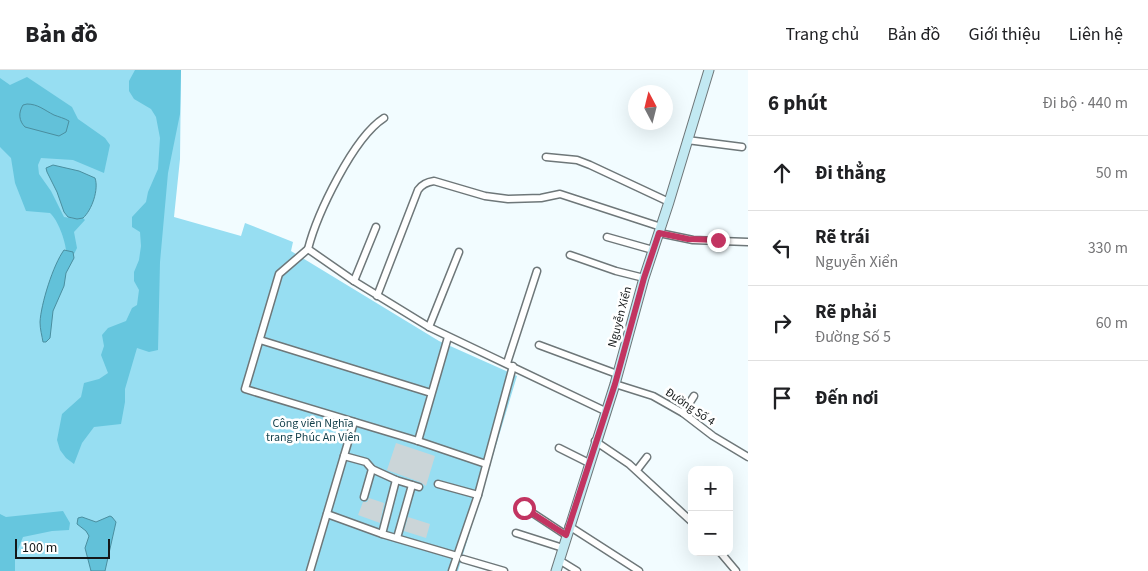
<!DOCTYPE html>
<html lang="vi">
<head>
<meta charset="utf-8">
<style>
  body { margin:0; font-family:"Source Sans 3",sans-serif; background:#f6f6f6; color:#202124 }
  .controls { position:absolute; right:15px; bottom:15px; display:grid; overflow:hidden; border-radius:10px; box-shadow:0 5px 20px #0002 }
  .controls button { width:45px; height:45px; display:grid; place-items:center; padding:0; border:0; border-bottom:1px solid #e0e0e0; background:#fff; color:#202124; font:25px sans-serif }
  .compass { position:absolute; left:628px; top:15px; width:45px; height:45px; border-radius:50%; background:#fff; box-shadow:0 5px 20px #0002; rotate:353deg }
  .scale { position:absolute; left:15px; bottom:12px; width:95px; box-sizing:border-box; padding-left:5px; border:2px solid #131718; border-top:0; font-size:14px; line-height:18px; white-space:nowrap; color:#131718; -webkit-text-stroke:4px #fff; paint-order:stroke }
  .stop { position:absolute; width:15px; height:15px; margin:-11px; border:4px solid #c23461; border-radius:50%; background:#fff }
  .stop.end { background:#c23461; border-color:#fff; box-shadow:0 1px 5px #0008 }
  .list { margin:0; padding:0; list-style:none }
  h2 { display:flex; justify-content:space-between; align-items:center; height:65px; margin:0; padding:0 20px; font-size:21px }
  h2 small { font-size:16px; font-weight:400; color:#757577 }
  .list li { display:grid; grid-template-columns:32px 1fr auto; gap:15px; align-items:center; box-sizing:border-box; height:75px; padding:0 20px; border-top:1px solid #e0e0e0 }
  .list b { display:block; font-size:19px; white-space:nowrap }
  .list p { margin:0; font-size:16px; white-space:nowrap; color:#757577 }
  .list em { font-size:16px; font-style:normal; color:#757577 }
  .icon { flex:none; width:28px; height:28px; fill:none; stroke:currentColor; stroke-width:2; stroke-linecap:round; stroke-linejoin:round }
  .map { position:relative; flex:none; width:748px; height:501px; overflow:hidden }
  header { display:flex; align-items:center; gap:30px; box-sizing:border-box; height:70px; padding:0 25px; background:#fff; border-bottom:1px solid #e0e0e0 }
  header strong { font-size:24px }
  nav { display:flex; gap:28px; margin-inline-start:auto; font-size:18px }
  main { display:flex }
  aside { flex:1; background:#fff }
  .map>svg:first-child { display:block }
  .green { fill:#97def2 }
  .forest { fill:#66c6de }
  .water { fill:#62c1d9; stroke:#4a8e9f }
  .building { fill:#cbd5d8 }
  .lines { fill:none; stroke-linecap:round; stroke-linejoin:round }
  .minor-casing { stroke:#6e7779; stroke-width:9 }
  .secondary-casing { stroke:#6e7779; stroke-width:11 }
  .minor { stroke:#fff; stroke-width:6 }
  .secondary { stroke:#c2e9f2; stroke-width:9 }
  .route { stroke:#c23461; stroke-width:6 }
  .labels { text-anchor:middle; dominant-baseline:central; stroke-width:5; stroke-linejoin:round; paint-order:stroke }
  .street-label { font-size:12px; fill:#131718; stroke:#fff }
  .park-label { font-size:12px; fill:#133f4a; stroke:#fff }
</style>
</head>
<body>
<header>
<strong>Bản đồ</strong>
<nav><a>Trang chủ</a><a>Bản đồ</a><a>Giới thiệu</a><a>Liên hệ</a></nav>
</header>
<main>
<div class="map">
<svg width="748" height="501" viewBox="0 0 748 501">
  <rect width="100%" height="100%" fill="#f2fcff"/>
  <path class="green" d="M0 0H181L180 89 174 147 241 166 245 153 293 172 291 181 439 271 517 306 458 501H0Z"/>
  <g class="forest">
    <path d="M135 0H181L180 44 168 103 160 192 158 280 149 282 137 278 125 319V332L121 354 94 357 82 373 74 394 66 388 60 380 57 370 62 344 81 327 84 313 99 309 108 303 101 285 104 276 102 265 108 258 126 251 132 238 137 235 139 220 134 211V202L139 190 141 176 140 162 132 157V147L146 132 148 122 158 99 160 68 156 47 151 39 134 29 129 21V11Z"/>
    <path d="M27 7 72 37 78 49 105 68 110 75 104 103 73 90 41 88 38 95 39 104 51 121 64 147 77 149 83 148 85 150 74 162 77 178 74 184 66 180C65 170 58 150 50 143L26 141 15 113 11 88 0 77V8L10 15Z"/>
    <path d="M63 441 70 453 69 460 52 461 23 467 15 487V501H0V444L6 447Z"/>
  </g>
  <g class="water">
    <path d="M27 34C38 34 44 40 54 45 59 47 64 48 69 51L66 62 59 66 25 57C19 51 18 43 23 35Z"/>
    <path d="M53 95 79 101 95 108C99 119 92 140 83 148L77 149 68 147 64 142 57 122 47 102 46 98Z"/>
    <path d="M64 180 73 182 74 188 66 203 64 216 53 241 50 268 46 272H43C42 266 40 259 40 252 41 234 53 195 64 180Z"/>
    <path d="M110 446 112 447 116 452 105 501H91L85 478 89 466 86 461 77 454 78 448 82 447 96 452Z"/>
  </g>
  <g class="building">
    <path d="M396 373 435 386 426 416 420 412 387 400Z"/>
    <path d="M369 428 384 433 380 453 358 445 363 432H367Z"/>
    <path d="M408 447 430 454 426 468 404 461Z"/>
  </g>
  <g class="lines">
    <defs>
      <g id="minor">
        <path d="M384 48C353 68 317 144 308 179L354 211 429 257 605 341"/>
        <path d="M687 70 742 77"/>
        <path d="M546 87 577 90 590 95 669 132"/>
        <path d="M659 163 693 170 748 172"/>
        <path d="M607 167 653 180"/>
        <path d="M308 179 279 204 245 319 418 371 486 394"/>
        <path d="M570 185 616 201 644 208"/>
        <path d="M354 211 376 157"/>
        <path d="M377 226 418 120C422 114 427 112 434 111L485 126 508 129 541 128 560 124 661 157"/>
        <path d="M429 257 459 182"/>
        <path d="M260 270 431 323"/>
        <path d="M539 275 617 304"/>
        <path d="M507 293 537 201"/>
        <path d="M615 314 653 326 683 343 713 366 748 387"/>
        <path d="M683 343 694 326"/>
        <path d="M418 371 448 267"/>
        <path d="M595 371 629 394 692 452"/>
        <path d="M559 378 589 393"/>
        <path d="M344 386 366 392 372 399 396 410 419 417"/>
        <path d="M637 400 647 387"/>
        <path d="M438 414 478 425"/>
        <path d="M364 427 372 399"/>
        <path d="M525 438 566 465"/>
        <path d="M327 444 382 464 457 486"/>
        <path d="M569 456 639 501"/>
        <path d="M516 463 563 478"/>
        <path d="M382 464 396 410"/>
        <path d="M397 468 412 415"/>
        <path d="M720 482 736 501"/>
        <path d="M463 489 504 501"/>
        <path d="M559 490 577 501"/>
        <path d="M310 501 354 352"/>
        <path d="M452 501 478 425 513 296"/>
      </g>
      <path id="secondary" d="M556 501 615 314 644 208 669 132 709 0"/>
    </defs>
    <use href="#minor" class="minor-casing"/>
    <use href="#secondary" class="secondary-casing"/>
    <use href="#minor" class="minor"/>
    <use href="#secondary" class="secondary"/>
  </g>
  <g class="lines">
    <path class="route" d="M524 438 566 465 615 314 644 208 659 163 688 169 718 170"/>
  </g>
  <g class="labels">
    <g class="street-label">
      <text transform="translate(620 247) rotate(-75)">Nguyễn Xiển</text>
      <text transform="translate(690 337) rotate(34)">Đường Số 4</text>
    </g>
    <g class="park-label">
      <text x="313" y="353">Công viên Nghĩa<tspan x="313" dy="14">trang Phúc An Viên</tspan></text>
    </g>
  </g>
</svg>
<div class="controls">
<button>+</button>
<button>−</button>
</div>
<svg class="compass" viewBox="-18 -18 36 36"><path d="M0-13l5 13h-10z" fill="#e53935"/><path d="M0 13l5-13h-10z" fill="#757577"/></svg>
<div class="scale">100 m</div>
<div class="stop" style="left:524px;top:438px"></div>
<div class="stop end" style="left:718px;top:170px"></div>
</div>
<aside>
<h2>6 phút<small>Đi bộ · 440 m</small></h2>
<ul class="list">
<li><svg class="icon" aria-label="ahead" viewBox="0 0 24 24"><path d="M12 20V5M6 11l6-6 6 6"/></svg><div><b>Đi thẳng</b></div><em>50 m</em></li>
<li><svg class="icon" aria-label="left" viewBox="0 0 24 24"><path d="M17 20v-9H6M10 6l-5 5 5 5"/></svg><div><b>Rẽ trái</b><p>Nguyễn Xiển</p></div><em>330 m</em></li>
<li><svg class="icon" aria-label="right" viewBox="0 0 24 24"><path d="M7 20v-9h11M14 6l5 5-5 5"/></svg><div><b>Rẽ phải</b><p>Đường Số 5</p></div><em>60 m</em></li>
<li><svg class="icon" aria-label="arrive" viewBox="0 0 24 24"><path d="M6 21V4h12l-3 4 3 4H6"/></svg><div><b>Đến nơi</b></div></li>
</ul>
</aside>
</main>
</body>
</html>
